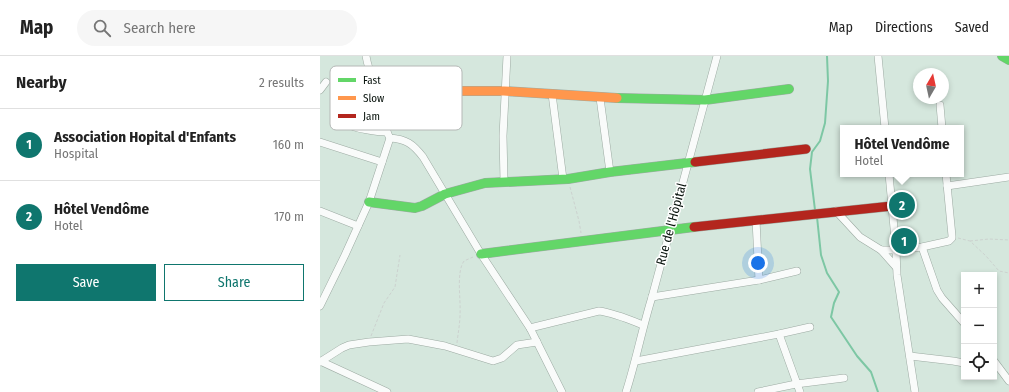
<!DOCTYPE html>
<html lang="en">
<head>
<meta charset="utf-8">
<style>
  body { margin:0; font-family:"Fira Sans Condensed",sans-serif; background:#f6f6f6; color:#222 }
  .controls { position:absolute; right:12px; bottom:12px; display:grid; overflow:hidden; border-radius:0px; box-shadow:0 2px 6px #0003 }
  .controls button { width:36px; height:36px; display:grid; place-items:center; padding:0; border:0; border-bottom:1px solid #e0e0e0; background:#fff; color:#222; font:20px sans-serif }
  .compass { position:absolute; left:593px; top:12px; width:36px; height:36px; border-radius:50%; background:#fff; box-shadow:0 2px 6px #0003; rotate:9deg }
  .you { position:absolute; left:438px; top:207px; width:14px; height:14px; margin:-10px; border:3px solid #fff; border-radius:50%; background:#1a73e8; box-shadow:0 0 0 6px #1a73e833 }
  .badge { display:grid; place-items:center; width:26px; height:26px; border-radius:50%; background:#0f766e; color:#fff; font-size:13px; font-weight:700 }
  .pin { position:absolute; translate:-50% -50%; border:2px solid #fff; box-shadow:0 1px 4px #0006 }
  .popup { position:absolute; left:520px; top:69px; width:124px; height:52px; box-sizing:border-box; display:grid; place-content:center; border-radius:0px; background:#fff; filter:drop-shadow(0 1px 3px #0005); font-size:13px; white-space:nowrap; color:#767676 }
  .popup b { font-size:15px; color:#222 }
  .popup::after { content:''; position:absolute; left:50%; top:100%; margin-left:-8px; border:8px solid transparent; border-top-color:#fff }
  .list { margin:0; padding:0; list-style:none }
  h2 { display:flex; justify-content:space-between; align-items:center; height:52px; margin:0; padding:0 16px; font-size:17px }
  h2 small { font-size:13px; font-weight:400; color:#767676 }
  .list li { display:grid; grid-template-columns:26px 1fr auto; gap:12px; align-items:center; box-sizing:border-box; height:72px; padding:0 16px; border-top:1px solid #e0e0e0 }
  .list b { display:block; font-size:15px; white-space:nowrap }
  .list p { margin:0; font-size:13px; white-space:nowrap; color:#767676 }
  .list em { font-size:13px; font-style:normal; color:#767676 }
  .actions { display:flex; gap:8px; padding:12px 16px }
  .actions a { flex:1; padding:9px 0; border:1px solid #0f766e; border-radius:0px; text-align:center; font-size:14px; color:#0f766e }
  .actions .main { background:#0f766e; color:#fff }
  .icon { flex:none; width:22px; height:22px; fill:none; stroke:currentColor; stroke-width:2; stroke-linecap:round; stroke-linejoin:round }
  .map { position:relative; flex:none; width:689px; height:336px; overflow:hidden }
  header { display:flex; align-items:center; gap:24px; box-sizing:border-box; height:56px; padding:0 20px; background:#fff; border-bottom:1px solid #e0e0e0 }
  header strong { font-size:19px }
  nav { display:flex; gap:22px; margin-inline-start:auto; font-size:14px }
  .search { width:280px; height:36px; background:#f6f6f6; display:flex; align-items:center; gap:10px; box-sizing:border-box; padding:0 14px; border-radius:22px; color:#767676; font-size:15px }
  main { display:flex }
  aside { flex:1; background:#fff }
  .map>svg:first-child { display:block }
  .lines { fill:none; stroke-linecap:round; stroke-linejoin:round }
  .stream { stroke:#7dc7a4; stroke-width:2 }
  .street-casing { stroke:#9caaa2; stroke-width:8 }
  .fast-casing { stroke:#9caaa2; stroke-width:10 }
  .slow-casing { stroke:#9caaa2; stroke-width:10 }
  .jam-casing { stroke:#9caaa2; stroke-width:10 }
  .path { stroke:#ccd2cf; stroke-width:1; stroke-dasharray:3 2; stroke-linecap:butt }
  .street { stroke:#f9fbfa; stroke-width:7 }
  .fast { stroke:#63d668; stroke-width:9 }
  .slow { stroke:#ff974d; stroke-width:9 }
  .jam { stroke:#b3261e; stroke-width:9 }
  .labels { text-anchor:middle; dominant-baseline:central; stroke-width:3; stroke-linejoin:round; paint-order:stroke }
  .street-label { font-size:13px; fill:#07120c; stroke:#fff }
  .key { fill:#fff; stroke:#b5b8b6; stroke-width:1 }
  .key-label { font-size:11px; fill:#07120c }
</style>
</head>
<body>
<header>
<strong>Map</strong>
<div class="search"><svg class="icon" aria-label="search" viewBox="0 0 24 24"><circle cx="10" cy="10" r="6"/><path d="M15 15l6 6"/></svg>Search here</div>
<nav><a>Map</a><a>Directions</a><a>Saved</a></nav>
</header>
<main>
<aside>
<h2>Nearby<small>2 results</small></h2>
<ul class="list">
<li><span class="badge">1</span><div><b>Association Hopital d'Enfants</b><p>Hospital</p></div><em>160 m</em></li>
<li><span class="badge">2</span><div><b>Hôtel Vendôme</b><p>Hotel</p></div><em>170 m</em></li>
</ul>
<div class="actions"><a class="main">Save</a><a>Share</a></div>
</aside>
<div class="map">
<svg width="689" height="336" viewBox="0 0 689 336">
  <rect width="100%" height="100%" fill="#d5e7dd"/>
  <g class="lines">
    <g class="stream">
      <path d="M495 154 490 113 492 96 500 85 505 67 508 25 507 0"/>
      <path d="M497 161 501 199 507 217 519 236 514 247 511 261 537 300 551 316 558 336"/>
    </g>
    <defs>
      <g id="street">
        <path d="M46 0C49 19 59 36 64 55 66 65 64 73 70 82 86 83 93 88 103 101L161 198 210 272 242 336"/>
        <path d="M558 0 565 72"/>
        <path d="M0 34 6 26"/>
        <path d="M232 38 243 123"/>
        <path d="M280 42 290 116"/>
        <path d="M26 49C24 55 22 64 28 68 34 73 59 76 66 76"/>
        <path d="M620 49 622 72"/>
        <path d="M0 86 62 106"/>
        <path d="M569 118 576 194 577 219 595 336"/>
        <path d="M184 125 183 80 187 0"/>
        <path d="M627 130 689 121"/>
        <path d="M0 155 38 170"/>
        <path d="M516 155 540 181 561 194H576L602 191 629 185 632 182V180L626 118"/>
        <path d="M436 164 439 224"/>
        <path d="M602 191 617 234 622 242 644 267"/>
        <path d="M561 194 576 211"/>
        <path d="M332 241 439 224 477 215"/>
        <path d="M0 250 25 199 49 146 70 82"/>
        <path d="M210 272 279 255C294 257 308 263 323 269"/>
        <path d="M459 278 480 336"/>
        <path d="M590 300 633 305 644 307"/>
        <path d="M0 305 67 336"/>
        <path d="M316 305 459 278 490 271"/>
        <path d="M674 305 689 325"/>
        <path d="M0 306 22 292 29 289 49 286 88 283 125 290 173 305 182 302 197 289 217 286"/>
        <path d="M306 336C316 305 322 273 332 241L397 0"/>
        <path d="M438 336 476 328 524 322"/>
      </g>
      <g id="fast">
        <path d="M682 0 689 4"/>
        <path d="M297 42 385 44 469 33"/>
        <path d="M49 146 95 152 102 150 125 138 165 127 248 123 290 116 375 106"/>
        <path d="M161 198 374 171"/>
      </g>
      <path id="slow" d="M59 42 73 35H184L297 42"/>
      <g id="jam">
        <path d="M375 106 486 93"/>
        <path d="M374 171 572 150"/>
      </g>
    </defs>
    <use href="#street" class="street-casing"/>
    <use href="#fast" class="fast-casing"/>
    <use href="#slow" class="slow-casing"/>
    <use href="#jam" class="jam-casing"/>
    <g class="path">
      <path d="M250 131 259 165 261 177"/>
      <path d="M638 182 650 185 666 200 679 215 689 217"/>
      <path d="M650 185 669 183 689 184"/>
      <path d="M51 280 64 247 75 231 80 199"/>
      <path d="M137 287C138 277 140 268 140 258 141 244 136 216 144 205L153 201"/>
    </g>
    <use href="#street" class="street"/>
    <use href="#fast" class="fast"/>
    <use href="#slow" class="slow"/>
    <use href="#jam" class="jam"/>
  </g>
  <g class="labels">
    <g class="street-label">
      <text transform="translate(351 168) rotate(-75)">Rue de l'Hôpital</text>
    </g>
  </g>
  <rect x="10" y="10" width="132" height="64" rx="6" class="key"/>
  <rect x="18" y="22" width="18" height="4" fill="#63d668"/>
  <rect x="18" y="40" width="18" height="4" fill="#ff974d"/>
  <rect x="18" y="58" width="18" height="4" fill="#b3261e"/>
  <g class="key-label">
    <text x="43" y="28">Fast</text>
    <text x="43" y="46">Slow</text>
    <text x="43" y="64">Jam</text>
  </g>
</svg>
<div class="controls">
<button>+</button>
<button>−</button>
<button><svg class="icon" aria-label="locate" viewBox="0 0 24 24"><circle cx="12" cy="12" r="6"/><path d="M12 2v4M12 18v4M2 12h4M18 12h4"/></svg></button>
</div>
<svg class="compass" viewBox="-18 -18 36 36"><path d="M0-13l5 13h-10z" fill="#e53935"/><path d="M0 13l5-13h-10z" fill="#767676"/></svg>
<div class="you"></div>
<div class="pin badge" style="left:584px;top:185px">1</div>
<div class="pin badge" style="left:582px;top:149px">2</div>
<div class="popup"><b>Hôtel Vendôme</b>Hotel</div>
</div>
</main>
</body>
</html>
